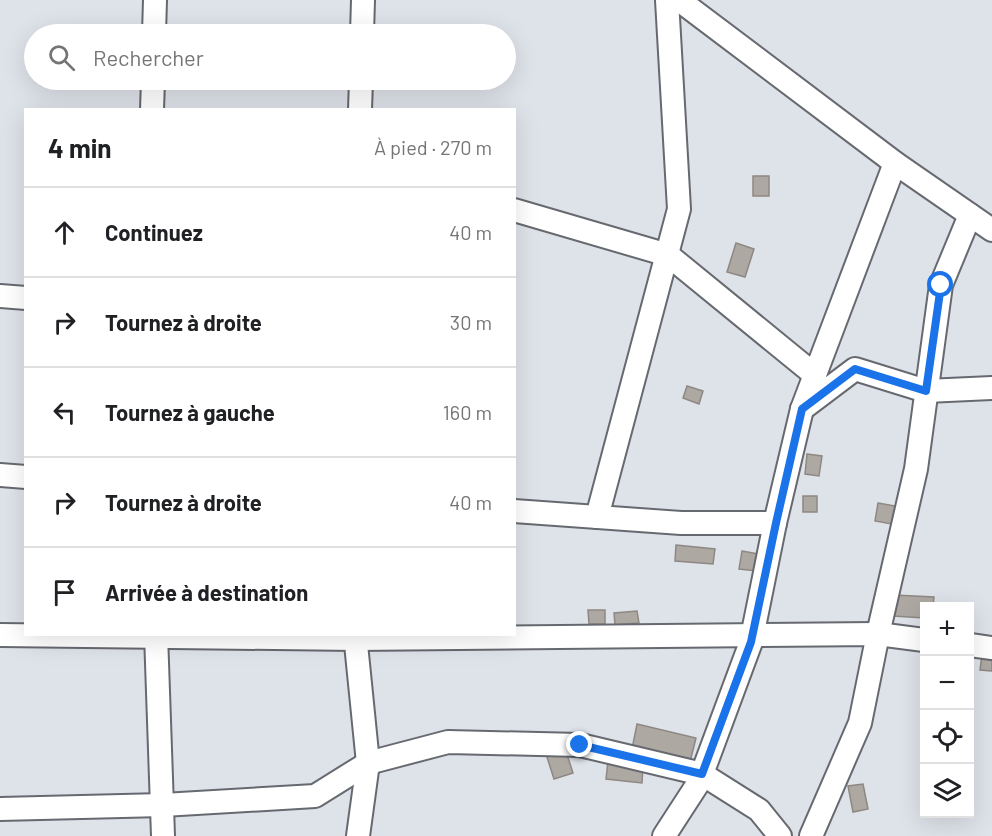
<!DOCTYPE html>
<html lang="fr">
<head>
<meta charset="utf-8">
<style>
  body { margin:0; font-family:Barlow,sans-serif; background:#f2f2f2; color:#202124 }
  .controls { position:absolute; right:18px; bottom:18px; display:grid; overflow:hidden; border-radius:0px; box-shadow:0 6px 24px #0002 }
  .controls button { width:54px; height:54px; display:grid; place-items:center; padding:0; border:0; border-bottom:2px solid #e0e0e0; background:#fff; color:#202124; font:30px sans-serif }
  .stop { position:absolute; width:18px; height:18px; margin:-14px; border:4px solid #1a73e8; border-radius:50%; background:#fff }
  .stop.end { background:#1a73e8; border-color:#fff; box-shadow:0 2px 6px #0008 }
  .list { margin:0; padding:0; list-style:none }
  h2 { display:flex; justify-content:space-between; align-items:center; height:78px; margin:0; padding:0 24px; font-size:26px }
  h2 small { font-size:20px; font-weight:400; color:#757577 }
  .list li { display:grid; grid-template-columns:39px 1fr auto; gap:18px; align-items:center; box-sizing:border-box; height:90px; padding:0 24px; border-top:2px solid #e0e0e0 }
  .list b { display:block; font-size:22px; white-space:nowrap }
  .list em { font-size:20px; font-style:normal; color:#757577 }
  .icon { flex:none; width:33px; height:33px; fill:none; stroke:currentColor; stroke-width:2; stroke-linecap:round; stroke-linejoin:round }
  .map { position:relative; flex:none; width:992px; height:836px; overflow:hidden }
  .search { position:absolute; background:#fff; box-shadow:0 6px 24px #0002; left:24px; top:24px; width:492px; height:66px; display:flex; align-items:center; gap:15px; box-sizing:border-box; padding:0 21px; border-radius:33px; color:#757577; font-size:22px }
  .panel { position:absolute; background:#fff; box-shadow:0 6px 24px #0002; left:24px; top:108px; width:492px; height:528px; border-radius:0px }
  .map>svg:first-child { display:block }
  .building { fill:#aea8a3; stroke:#8e8883; stroke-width:1.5 }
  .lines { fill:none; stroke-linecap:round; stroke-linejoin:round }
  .minor-casing { stroke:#66696f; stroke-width:26 }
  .minor { stroke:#fff; stroke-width:22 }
  .route { stroke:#1a73e8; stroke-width:8 }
</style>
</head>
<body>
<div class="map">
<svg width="992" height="836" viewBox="0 0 992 836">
  <rect width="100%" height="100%" fill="#dee2e9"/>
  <g class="building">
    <rect x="753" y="176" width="16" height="20"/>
    <path d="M736 243 754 249 745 277 727 272Z"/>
    <path d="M687 386 703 391 699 404 683 398Z"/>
    <path d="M807 454 822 456 819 476 805 474Z"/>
    <rect x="803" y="496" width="14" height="16"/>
    <path d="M878 503 901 507 897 525 875 521Z"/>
    <path d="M676 545 715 549 713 564 675 561Z"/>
    <path d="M742 551 759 554 757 571 739 569Z"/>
    <path d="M894 595 934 597 933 606H924V618L893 616Z"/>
    <path d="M588 610H605V624H589Z"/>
    <path d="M637 611 639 623 615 625 614 613Z"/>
    <path d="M983 647 992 649V671L980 670Z"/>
    <path d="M637 724 696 738 690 762 632 749Z"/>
    <path d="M565 748 573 773 554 779 546 754Z"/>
    <path d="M608 761 643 765 642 783 606 779Z"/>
    <path d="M863 784 868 809 853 812 848 786Z"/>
  </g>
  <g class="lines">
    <defs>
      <g id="minor">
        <path d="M679 0 895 163 992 230"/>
        <path d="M154 34 155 0"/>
        <path d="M362 34 363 0"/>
        <path d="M152 110 153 80"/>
        <path d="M360 110 361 80"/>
        <path d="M514 210 668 255 815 375"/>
        <path d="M0 296 26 298"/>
        <path d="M802 409 855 369 926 391 992 388"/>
        <path d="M0 475 26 477"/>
        <path d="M514 511 681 523H775"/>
        <path d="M597 517 679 209 667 0"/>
        <path d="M156 634 163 836"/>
        <path d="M355 634 368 763 358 836"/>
        <path d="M0 635 356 639 878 634 924 640"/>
        <path d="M970 645 992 648"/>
        <path d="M0 809 163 805 315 796 368 763 448 742 580 745 702 774 759 810 780 836"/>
        <path d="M664 836 699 782 751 642 775 523 802 409 895 163"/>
        <path d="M811 836 860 723 878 634 916 469 941 285 970 215"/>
      </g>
    </defs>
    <use href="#minor" class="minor-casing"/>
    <use href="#minor" class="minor"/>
  </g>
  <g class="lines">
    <path class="route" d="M580 745 702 774 751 642 776 523 802 409 855 369 926 391 941 285"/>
  </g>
</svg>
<div class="controls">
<button>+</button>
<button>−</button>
<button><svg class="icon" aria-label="locate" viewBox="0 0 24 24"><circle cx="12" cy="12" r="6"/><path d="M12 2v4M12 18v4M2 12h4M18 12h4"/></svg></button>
<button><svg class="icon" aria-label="layers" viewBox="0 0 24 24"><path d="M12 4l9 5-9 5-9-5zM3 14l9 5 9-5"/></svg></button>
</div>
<div class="stop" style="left:941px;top:285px"></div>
<div class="stop end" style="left:580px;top:745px"></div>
<div class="search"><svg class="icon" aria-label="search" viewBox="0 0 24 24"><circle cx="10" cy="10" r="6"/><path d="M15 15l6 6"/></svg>Rechercher</div>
<section class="panel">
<h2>4 min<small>À pied · 270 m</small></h2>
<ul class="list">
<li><svg class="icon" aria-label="ahead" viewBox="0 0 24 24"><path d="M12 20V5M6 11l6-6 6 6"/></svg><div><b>Continuez</b></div><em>40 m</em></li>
<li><svg class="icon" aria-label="right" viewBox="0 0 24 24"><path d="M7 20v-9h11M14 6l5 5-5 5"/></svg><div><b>Tournez à droite</b></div><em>30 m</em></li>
<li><svg class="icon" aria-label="left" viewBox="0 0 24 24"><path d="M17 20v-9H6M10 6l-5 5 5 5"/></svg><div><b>Tournez à gauche</b></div><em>160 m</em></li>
<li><svg class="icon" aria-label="right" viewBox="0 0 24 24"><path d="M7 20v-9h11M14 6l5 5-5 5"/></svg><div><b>Tournez à droite</b></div><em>40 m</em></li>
<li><svg class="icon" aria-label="arrive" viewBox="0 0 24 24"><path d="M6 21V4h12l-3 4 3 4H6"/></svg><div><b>Arrivée à destination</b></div></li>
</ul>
</section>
</div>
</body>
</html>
